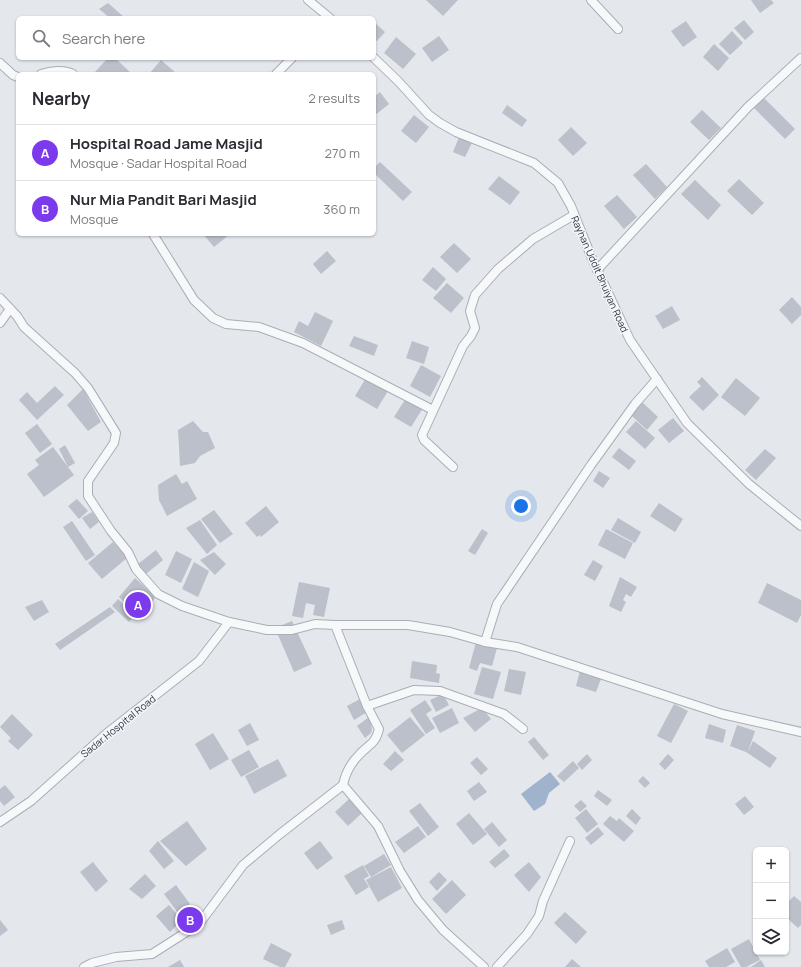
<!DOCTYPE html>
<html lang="en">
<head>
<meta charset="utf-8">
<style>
  body { margin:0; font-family:Manrope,sans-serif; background:#f7f7f7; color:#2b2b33 }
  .controls { position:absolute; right:12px; bottom:12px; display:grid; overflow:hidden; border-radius:6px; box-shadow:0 1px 3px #0004 }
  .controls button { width:36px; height:36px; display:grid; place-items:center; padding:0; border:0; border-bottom:1px solid #e1e1e2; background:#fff; color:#2b2b33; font:20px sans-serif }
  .you { position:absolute; left:521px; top:506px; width:14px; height:14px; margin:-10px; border:3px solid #fff; border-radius:50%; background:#1a73e8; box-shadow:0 0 0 6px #1a73e833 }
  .badge { display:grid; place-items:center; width:26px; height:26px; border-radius:50%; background:#7c3aed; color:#fff; font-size:13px; font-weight:700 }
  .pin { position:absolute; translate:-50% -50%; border:2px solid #fff; box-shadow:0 1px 4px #0006 }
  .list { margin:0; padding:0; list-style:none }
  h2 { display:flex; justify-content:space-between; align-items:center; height:52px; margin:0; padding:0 16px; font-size:17px }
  h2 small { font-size:13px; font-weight:400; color:#7c7c81 }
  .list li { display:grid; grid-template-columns:26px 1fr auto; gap:12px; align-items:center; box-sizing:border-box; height:56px; padding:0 16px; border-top:1px solid #e1e1e2 }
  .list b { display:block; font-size:15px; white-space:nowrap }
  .list p { margin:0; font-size:13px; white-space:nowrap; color:#7c7c81 }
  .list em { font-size:13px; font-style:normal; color:#7c7c81 }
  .icon { flex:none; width:22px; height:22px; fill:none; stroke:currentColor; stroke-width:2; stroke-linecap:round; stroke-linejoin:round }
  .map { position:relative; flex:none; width:801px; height:967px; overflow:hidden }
  .search { position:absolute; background:#fff; box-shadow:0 1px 3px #0004; left:16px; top:16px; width:360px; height:44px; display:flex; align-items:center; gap:10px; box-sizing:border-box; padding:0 14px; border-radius:6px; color:#7c7c81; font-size:15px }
  .panel { position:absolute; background:#fff; box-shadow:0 1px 3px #0004; left:16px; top:72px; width:360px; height:164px; border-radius:6px }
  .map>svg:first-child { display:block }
  .water { fill:#9fb4cc }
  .building { fill:#bbc0ca }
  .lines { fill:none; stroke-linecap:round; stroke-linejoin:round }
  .street-casing { stroke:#a9aeb7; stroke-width:10 }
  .street { stroke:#f7f8fa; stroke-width:8 }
  .labels { text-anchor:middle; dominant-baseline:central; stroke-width:3; stroke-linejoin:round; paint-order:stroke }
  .street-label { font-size:10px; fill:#2b3445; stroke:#f4f6f9 }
</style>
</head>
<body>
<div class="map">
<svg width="801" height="967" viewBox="0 0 801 967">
  <rect width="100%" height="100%" fill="#e4e7ec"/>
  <path class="water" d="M550 772 560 784 549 793 545 804 534 811 521 794Z"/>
  <g class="building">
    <path d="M426 0H458L443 16Z"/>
    <path d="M751 0H771L774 3 760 13Z"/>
    <path d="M108 3 125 18H110L99 9Z"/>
    <path d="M744 20 754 32 745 40 734 28Z"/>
    <path d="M686 21 697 37 683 47 671 31Z"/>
    <path d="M374 22 385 32 377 41 374 39Z"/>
    <path d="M732 31 743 43 730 55 719 44Z"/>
    <path d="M439 36 449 50 432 62 422 48Z"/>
    <path d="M396 37 416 54 403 69 384 53Z"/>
    <path d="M714 44 729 58 718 71 703 57Z"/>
    <path d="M108 58H115L132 74H97L95 72Z"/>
    <path d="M161 60 177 74H149Z"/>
    <path d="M380 92 389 104 374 116V97Z"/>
    <path d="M764 98 795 129 785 139 754 108Z"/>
    <path d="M507 105 527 120 522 127 502 113Z"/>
    <path d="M702 110 721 128 709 140 690 122Z"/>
    <path d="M414 115 429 127 416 143 401 131Z"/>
    <path d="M571 127 587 143 573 156 558 140Z"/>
    <path d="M459 137 472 143 465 157 453 152Z"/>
    <path d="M380 162 412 192 403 201 374 173V168Z"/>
    <path d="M646 164 667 187 655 199 633 175Z"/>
    <path d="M499 176 520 192 510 205 488 189Z"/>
    <path d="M739 179 764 203 752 215 727 191Z"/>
    <path d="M695 180 721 205 708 220 681 194Z"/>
    <path d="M617 195 637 217 624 229 604 206Z"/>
    <path d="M203 234H230L214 247Z"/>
    <path d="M454 243 471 259 457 273 440 257Z"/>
    <path d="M327 251 336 261 321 274 313 264Z"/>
    <path d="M433 267 446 279 436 291 422 280Z"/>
    <path d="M447 283 464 298 451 313 433 298Z"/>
    <path d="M792 297 801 307V315L792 324 779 310Z"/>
    <path d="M672 306 680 320 663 329 655 316Z"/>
    <path d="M315 312 333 321 321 346 294 332 299 321 308 326Z"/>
    <path d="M354 336 378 345 374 356 349 346Z"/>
    <path d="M412 341 429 347 424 364 406 358Z"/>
    <path d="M421 365 441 376 430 397 410 386Z"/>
    <path d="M702 377 719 395 703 411 689 397 701 386 697 382Z"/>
    <path d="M366 378 388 391 377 409 355 396Z"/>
    <path d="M736 378 760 398 745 416 721 397Z"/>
    <path d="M55 386 64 395 37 420 19 400 27 392 37 403Z"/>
    <path d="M83 389 101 422 88 431 67 405Z"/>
    <path d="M406 398 423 408 411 427 394 417Z"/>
    <path d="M642 402 658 417 647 430 631 415Z"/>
    <path d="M673 418 684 431 669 443 658 430Z"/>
    <path d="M193 421 203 432H208L215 448 200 456 195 463 180 466 178 430Z"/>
    <path d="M636 421 655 438 645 449 626 432Z"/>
    <path d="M37 424 52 444 40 453 25 433Z"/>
    <path d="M65 445 75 463 68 467 59 449Z"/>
    <path d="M53 447 74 475 44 497 27 474 39 465 35 460Z"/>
    <path d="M619 448 636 461 629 470 612 457Z"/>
    <path d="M765 449 776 458 756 480 745 470Z"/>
    <path d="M599 471 610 478 603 488 593 481Z"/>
    <path d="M176 474 182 484 187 481 197 499 167 516 159 500 158 485Z"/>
    <path d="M77 499 88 511 79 519 68 506Z"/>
    <path d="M659 503 683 519 675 532 650 516Z"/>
    <path d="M266 506 279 522 261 537 260 535 257 537 245 523Z"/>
    <path d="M214 510 233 534 220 543 201 519Z"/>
    <path d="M92 512 99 522 90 529 82 518Z"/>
    <path d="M618 518 641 532 635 543 611 530Z"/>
    <path d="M200 520 217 545 207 554 186 528Z"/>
    <path d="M72 521 95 555 86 561 63 527Z"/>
    <path d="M482 529 488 533 475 555 468 551Z"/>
    <path d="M606 529 633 543 625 559 598 545Z"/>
    <path d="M113 542 127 558 102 579 88 563Z"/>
    <path d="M156 550 163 560 146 574 138 564Z"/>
    <path d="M176 551 192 559 181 583 165 575Z"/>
    <path d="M214 552 226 564 215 575 200 560Z"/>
    <path d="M593 560 603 566 595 581 584 575Z"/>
    <path d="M194 562 209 571 198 597 182 589Z"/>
    <path d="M620 577 637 587 631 597 626 594 623 600 626 602 621 612 609 606Z"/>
    <path d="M135 578 156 597 139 616 119 597Z"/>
    <path d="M299 582 330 588 324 617 313 615 315 605 306 603 303 618 292 616Z"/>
    <path d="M767 583 801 600V615L797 623 758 603Z"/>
    <path d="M118 599 135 615 129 622 112 606Z"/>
    <path d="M42 600 49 612 34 621 25 607Z"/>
    <path d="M110 607 115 612 60 650 55 644Z"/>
    <path d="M292 621 312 664 294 672 275 628Z"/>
    <path d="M476 642 497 648 492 666 480 663 477 671 469 668Z"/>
    <path d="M412 661 437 665 436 673 440 674 439 683 410 678Z"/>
    <path d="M482 667 501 672 493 699 474 694Z"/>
    <path d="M509 669 526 672 521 695 504 691Z"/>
    <path d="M580 671 601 679 596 692 576 686Z"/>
    <path d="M443 694 449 705 436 712 430 700Z"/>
    <path d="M360 699 367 712 354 720 347 706Z"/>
    <path d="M425 700 432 710 426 714 435 728 426 734 410 710Z"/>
    <path d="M674 704 688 711 671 743 657 736Z"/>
    <path d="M452 708 459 723 440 733 432 718Z"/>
    <path d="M482 708 491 719 475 732 463 718Z"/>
    <path d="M12 714 33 735 18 750 8 741 11 738 0 727Z"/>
    <path d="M369 717 372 729 371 733 365 738 357 726Z"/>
    <path d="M410 717 425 735 402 753 387 735Z"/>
    <path d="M250 723 259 740 247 746 238 730Z"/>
    <path d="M709 724 726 730 723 743 705 738Z"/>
    <path d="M737 725 755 731 748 752 753 741 777 758 770 768 746 752 730 746Z"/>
    <path d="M213 733 229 759 210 770 195 744Z"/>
    <path d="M534 737 549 755 543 760 528 742Z"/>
    <path d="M249 750 259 767 241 777 231 760Z"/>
    <path d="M395 751 404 760 391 771 383 764Z"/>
    <path d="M587 754 592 760 582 770 577 764Z"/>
    <path d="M668 754 674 760 665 770 659 764Z"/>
    <path d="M477 757 488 769 481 775 470 763Z"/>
    <path d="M278 759 287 776 254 794 245 776Z"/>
    <path d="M573 761 579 768 564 782 557 776Z"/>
    <path d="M643 776 650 783 645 788 638 781Z"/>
    <path d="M479 782 487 792 474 801 467 791Z"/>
    <path d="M5 785 15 797 4 806 0 801V789Z"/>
    <path d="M598 790 612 800 607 806 594 796Z"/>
    <path d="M745 796 754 807 744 815 735 804Z"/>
    <path d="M349 799 362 813 348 826 335 812Z"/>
    <path d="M581 800 587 806 580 812 574 806Z"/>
    <path d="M420 803 439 827 428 836 409 811Z"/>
    <path d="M586 809 598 824 587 833 575 818Z"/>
    <path d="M632 809 641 818 636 825 626 816Z"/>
    <path d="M469 813 487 834 473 845 456 824Z"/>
    <path d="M610 816 617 821 619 818 634 831 624 842 603 824Z"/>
    <path d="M187 821 207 849 186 866 160 841Z"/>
    <path d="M492 822 507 840 499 847 484 829Z"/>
    <path d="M418 826 426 837 404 853 395 842Z"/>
    <path d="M598 827 604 834 591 845 585 838Z"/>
    <path d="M158 841 174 861 164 869 149 851Z"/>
    <path d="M320 841 333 858 317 870 304 853Z"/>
    <path d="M504 849 510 856 495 868 489 862Z"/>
    <path d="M384 854 391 865 371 877 364 866Z"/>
    <path d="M93 862 108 881 96 892 80 872Z"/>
    <path d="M529 862 541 877 529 892 514 875Z"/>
    <path d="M363 865 369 876 364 879 369 887 356 895 344 876Z"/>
    <path d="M391 867 402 888 378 902 366 880Z"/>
    <path d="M439 872 447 880 437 891 429 882Z"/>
    <path d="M145 874 156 886 142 899 129 889Z"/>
    <path d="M452 880 466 895 446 914 432 899Z"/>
    <path d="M176 885 190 904 178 913 164 894Z"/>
    <path d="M794 896 801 902V925L798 928 786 917V904Z"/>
    <path d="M169 905 182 920 170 932 156 916Z"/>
    <path d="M565 912 587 932 576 944 554 923Z"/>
    <path d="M0 920 8 930 0 936Z"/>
    <path d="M342 920 345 929 331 935 327 925Z"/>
    <path d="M749 939 760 960 746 967H741L731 949Z"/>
    <path d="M271 943 292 954 285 967H280L263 959Z"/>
    <path d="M727 948 735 962 726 967H709L705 961Z"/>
    <path d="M572 959 581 967H565Z"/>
    <path d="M180 960 184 967H168Z"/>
    <path d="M761 960 765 967H751Z"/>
  </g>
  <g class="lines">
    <defs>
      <g id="street">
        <path d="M308 0 330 18"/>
        <path d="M591 0 618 29"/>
        <path d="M374 58 398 81 429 115 440 123 456 132 534 163 558 183 571 206 591 256 630 340 687 423 749 484 801 526"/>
        <path d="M0 63 13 75 18 77"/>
        <path d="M41 74C50 71 64 69 73 74"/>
        <path d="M276 74 292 58"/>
        <path d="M153 234 194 300 213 318 226 324 259 327 303 343 433 410"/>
        <path d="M597 270 748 107 801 58"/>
        <path d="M0 298 17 316 24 327 75 373 88 388 116 433 114 443 88 481V496L111 531 128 552 136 569 158 594 182 606 229 622 267 630H292L315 624 335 625 367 706 379 729C375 745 369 744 359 755 351 763 345 775 343 785L378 826 400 871 418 900 443 930 484 967"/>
        <path d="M0 323 10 309"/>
        <path d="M453 467 424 440 422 435 463 346 471 336 475 328 470 311 475 295 498 269 533 239 574 215"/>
        <path d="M335 625H408L450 632 485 642 517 647 722 714 801 732"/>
        <path d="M485 642 497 604 591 465 635 404 657 379"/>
        <path d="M367 706 414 690 440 691 504 714 523 729"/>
        <path d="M0 822 31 801 106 734 199 661 229 622"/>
        <path d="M84 967 92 963 116 957 152 954 199 924 243 865 280 834 343 785"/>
        <path d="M497 967 527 934 539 916 543 901 570 841"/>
      </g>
    </defs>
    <use href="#street" class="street-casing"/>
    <use href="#street" class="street"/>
  </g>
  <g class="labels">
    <g class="street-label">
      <text transform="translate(600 274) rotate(66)">Rayhan Uddit Bhuiyan Road</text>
      <text transform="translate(118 726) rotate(-39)">Sadar Hospital Road</text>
    </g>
  </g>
</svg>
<div class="controls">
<button>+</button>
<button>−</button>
<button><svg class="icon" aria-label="layers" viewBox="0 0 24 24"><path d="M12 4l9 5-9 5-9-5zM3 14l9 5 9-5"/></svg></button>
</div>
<div class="you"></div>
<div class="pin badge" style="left:138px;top:605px">A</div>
<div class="pin badge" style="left:190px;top:920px">B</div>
<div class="search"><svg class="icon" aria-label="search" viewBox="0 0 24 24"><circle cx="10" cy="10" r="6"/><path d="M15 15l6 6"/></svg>Search here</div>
<section class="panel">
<h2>Nearby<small>2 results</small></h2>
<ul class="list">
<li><span class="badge">A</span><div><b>Hospital Road Jame Masjid</b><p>Mosque · Sadar Hospital Road</p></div><em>270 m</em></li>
<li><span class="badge">B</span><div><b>Nur Mia Pandit Bari Masjid</b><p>Mosque</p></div><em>360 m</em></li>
</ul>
</section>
</div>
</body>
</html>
